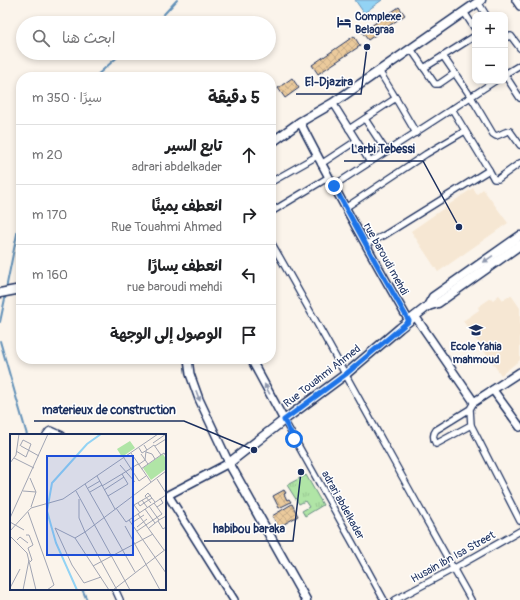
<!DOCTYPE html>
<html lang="ar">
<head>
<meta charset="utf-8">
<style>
  body { margin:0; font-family:Pangolin,"Playpen Sans Arabic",sans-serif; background:#f2f2f2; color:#202124; direction:rtl }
  .controls { position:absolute; right:12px; top:12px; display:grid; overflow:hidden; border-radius:8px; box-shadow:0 2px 6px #0003 }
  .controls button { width:36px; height:36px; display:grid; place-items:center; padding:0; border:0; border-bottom:1px solid #e0e0e0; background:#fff; color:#202124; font:20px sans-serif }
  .stop { position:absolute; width:12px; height:12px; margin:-9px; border:3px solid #1a73e8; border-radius:50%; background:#fff }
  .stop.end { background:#1a73e8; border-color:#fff; box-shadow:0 1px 4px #0008 }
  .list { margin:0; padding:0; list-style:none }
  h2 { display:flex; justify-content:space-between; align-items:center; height:52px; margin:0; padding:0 16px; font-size:17px }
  h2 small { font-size:13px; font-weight:400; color:#757577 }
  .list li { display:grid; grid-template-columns:26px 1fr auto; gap:12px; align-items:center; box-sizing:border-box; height:60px; padding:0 16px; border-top:1px solid #e0e0e0 }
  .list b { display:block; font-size:15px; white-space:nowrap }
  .list p { margin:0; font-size:13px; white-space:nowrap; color:#757577 }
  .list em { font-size:13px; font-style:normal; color:#757577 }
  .icon { flex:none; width:22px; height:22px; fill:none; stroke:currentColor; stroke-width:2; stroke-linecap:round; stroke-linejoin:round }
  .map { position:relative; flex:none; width:520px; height:600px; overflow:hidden; direction:ltr }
  .search { position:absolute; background:#fff; box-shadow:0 2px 6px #0003; left:16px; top:16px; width:260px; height:44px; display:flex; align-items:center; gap:10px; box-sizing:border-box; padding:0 14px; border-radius:22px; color:#757577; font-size:15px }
  .panel { position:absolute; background:#fff; box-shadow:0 2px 6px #0003; left:16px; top:72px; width:260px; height:292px; border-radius:16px; direction:rtl }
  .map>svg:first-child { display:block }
  .built { fill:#f6e7d3 }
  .grass { fill:url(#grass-tufts); stroke:#668a82 }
  .water { fill:#93d3f4; stroke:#6391b8 }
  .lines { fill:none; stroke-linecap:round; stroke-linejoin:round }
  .stream { stroke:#6391b8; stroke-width:2 }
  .building { fill:url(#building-cross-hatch); stroke:#1b2f5e }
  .minor-casing { stroke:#1b2f5e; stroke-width:8 }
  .tertiary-casing { stroke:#1b2f5e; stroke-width:10 }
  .secondary-casing { stroke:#1b2f5e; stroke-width:11 }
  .minor { stroke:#fff; stroke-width:5.5 }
  .tertiary { stroke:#fff; stroke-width:7 }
  .secondary { stroke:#fff; stroke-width:8 }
  .oneway { fill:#8d97ae }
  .route { stroke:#1a73e8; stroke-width:5 }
  .labels { text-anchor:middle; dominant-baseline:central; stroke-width:3; stroke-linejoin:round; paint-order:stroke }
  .poi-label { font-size:11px; font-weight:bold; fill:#1b2f5e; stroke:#fff; text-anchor:start }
  .street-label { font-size:11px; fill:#1b2f5e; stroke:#fff }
  .inset-river { fill:none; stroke:#93d3f4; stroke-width:2 }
  .inset-road { fill:none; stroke:#a1a5b3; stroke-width:1 }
  .view { fill:#1d4ed8; fill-opacity:0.15; stroke:#1d4ed8; stroke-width:2 }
  .inset-edge { fill:none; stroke:#1b2f5e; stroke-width:2 }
  .leader { fill:none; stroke:#1b2f5e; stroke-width:1.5 }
  .callout-dot { fill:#1b2f5e; stroke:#fff; stroke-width:1.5 }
  .callout-label { font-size:12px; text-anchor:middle; font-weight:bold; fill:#1b2f5e; stroke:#fff; stroke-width:3; stroke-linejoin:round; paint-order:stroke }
</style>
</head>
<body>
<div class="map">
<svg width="520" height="600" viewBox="0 0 520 600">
  <defs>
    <pattern id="grass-tufts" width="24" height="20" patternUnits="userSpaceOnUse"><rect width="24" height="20" fill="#b0e5a6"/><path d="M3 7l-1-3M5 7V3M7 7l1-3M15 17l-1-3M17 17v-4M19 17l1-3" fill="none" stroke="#97c591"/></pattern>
    <pattern id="building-cross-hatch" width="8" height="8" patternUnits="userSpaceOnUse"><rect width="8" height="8" fill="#ebca9c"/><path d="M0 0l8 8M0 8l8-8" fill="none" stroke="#c9ae89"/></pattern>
  </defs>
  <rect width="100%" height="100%" fill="#fbf4eb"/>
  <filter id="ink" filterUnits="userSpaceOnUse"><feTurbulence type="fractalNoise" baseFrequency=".025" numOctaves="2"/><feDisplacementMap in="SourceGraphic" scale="8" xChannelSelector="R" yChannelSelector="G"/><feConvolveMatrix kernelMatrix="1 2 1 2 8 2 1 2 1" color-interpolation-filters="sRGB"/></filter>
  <g filter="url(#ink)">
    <g class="built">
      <path d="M473 188 477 194 483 189 508 223 438 272 411 231Z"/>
      <path d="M499 295 503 300 511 295 520 308V360L501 375 463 321 479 310 478 307 491 298 493 300Z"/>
    </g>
    <path class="grass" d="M306 475 323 505 305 516 302 511 309 507 305 501 299 504 287 485Z"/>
    <path class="water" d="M355 0H382L364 13Z"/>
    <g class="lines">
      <g class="stream">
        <path d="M156 23 177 0"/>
        <path d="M95 77 122 53"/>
        <path d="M6 289 21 214"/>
        <path d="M0 322 6 294"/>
        <path d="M0 341 27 435"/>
        <path d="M82 589 87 600"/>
      </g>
    </g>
    <g class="building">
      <path d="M399 7 405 15 368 40 362 32Z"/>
      <path d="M354 36 360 46 318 74 312 65Z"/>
      <path d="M292 78 299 88 285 98 278 88Z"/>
      <path d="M284 490 286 493 284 494 287 500 289 499 291 502 279 508 273 496Z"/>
      <path d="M292 504 298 516 279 527 272 516Z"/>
    </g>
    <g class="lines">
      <defs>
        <g id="minor">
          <path d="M478 2 486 15"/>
          <path d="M464 12 475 29"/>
          <path d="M505 38 507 37 511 36 520 48"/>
          <path d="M411 49 435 84H439L455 73"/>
          <path d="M443 56 471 97 493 134 496 136C501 135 505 131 510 131L520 145"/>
          <path d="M424 68 475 36"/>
          <path d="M379 71 392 92 416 133"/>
          <path d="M505 74 520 65"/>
          <path d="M505 75 520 98"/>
          <path d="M333 103 370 162"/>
          <path d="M452 109 495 81"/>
          <path d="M365 119 386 151"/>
          <path d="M349 129 396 98"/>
          <path d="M321 164 356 141"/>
          <path d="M489 170 494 179H498L520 163"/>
          <path d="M271 182 317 156"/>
          <path d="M333 186 452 109 489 170 383 236 366 244"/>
          <path d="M345 208 426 154 465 131"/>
          <path d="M271 212 329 177"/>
          <path d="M271 242C339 361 404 481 471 600"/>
          <path d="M470 409 436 430C432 435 433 439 436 444L471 425 470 409 474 402"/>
          <path d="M284 420 355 547 384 600"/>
          <path d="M471 425 520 521"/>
          <path d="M46 435 49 431 51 430 62 435"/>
          <path d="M115 589 120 600"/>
          <path d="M395 600 453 569 520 531"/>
        </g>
        <g id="tertiary">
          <path d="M516 0 520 6"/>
          <path d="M300 122C318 158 337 192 356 227 374 259 391 290 409 321"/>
          <path d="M415 316 474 402 520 372"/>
          <path d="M188 359 190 374 199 399 229 463 168 495 234 600"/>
          <path d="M251 359 284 420"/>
          <path d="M493 390 520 427"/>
        </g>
        <g id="secondary">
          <path d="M271 143 300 122 333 103 481 0"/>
          <path d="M0 293 21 289"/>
          <path d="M428 306 438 303 520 245"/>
          <path d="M306 600 229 463 284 420 346 374 400 328 428 306 433 297 520 236"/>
        </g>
      </defs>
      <use href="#minor" class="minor-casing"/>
      <use href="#tertiary" class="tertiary-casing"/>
      <use href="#secondary" class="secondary-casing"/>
      <use href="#minor" class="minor"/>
      <use href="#tertiary" class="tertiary"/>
      <use href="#secondary" class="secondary"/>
    </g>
    <defs><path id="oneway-solid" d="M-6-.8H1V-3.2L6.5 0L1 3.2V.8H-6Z"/></defs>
    <g class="oneway">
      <use href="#oneway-solid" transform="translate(488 259) rotate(145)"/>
      <use href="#oneway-solid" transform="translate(267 389) rotate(-118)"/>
      <use href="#oneway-solid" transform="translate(198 396) rotate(69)"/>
    </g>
  </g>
  <g class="lines" filter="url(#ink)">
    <path class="route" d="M294 439 284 420 346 374 409 321 376 263 334 186"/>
  </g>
  <defs>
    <symbol id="hotel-bare" viewBox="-9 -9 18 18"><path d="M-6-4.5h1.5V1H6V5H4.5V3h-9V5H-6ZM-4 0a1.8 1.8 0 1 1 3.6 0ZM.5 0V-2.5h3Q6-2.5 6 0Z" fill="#1b2f5e" stroke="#fff" stroke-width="2.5" paint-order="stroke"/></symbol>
    <symbol id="school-bare" viewBox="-9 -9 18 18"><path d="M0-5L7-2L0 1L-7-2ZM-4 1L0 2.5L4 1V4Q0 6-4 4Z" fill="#1b2f5e" stroke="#fff" stroke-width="2.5" paint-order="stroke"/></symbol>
  </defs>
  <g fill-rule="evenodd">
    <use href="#hotel-bare" x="334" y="12" width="20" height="20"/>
    <use href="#school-bare" x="466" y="320" width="20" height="20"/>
  </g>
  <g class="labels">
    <g class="poi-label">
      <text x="355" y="16">Complexe<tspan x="355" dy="13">Belagraa</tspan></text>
      <text x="476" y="346" text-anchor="middle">Ecole Yahia<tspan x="476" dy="13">mahmoud</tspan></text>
    </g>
    <g class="street-label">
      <text transform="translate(386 259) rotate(61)">rue baroudi mehdi</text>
      <text transform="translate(322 376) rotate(-38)">Rue Touahmi Ahmed</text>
      <text transform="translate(343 505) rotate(61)">adrari abdelkader</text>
      <text transform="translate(453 557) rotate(-29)">Husain ibn Isa Street</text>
    </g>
  </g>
  <g transform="translate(10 434)">
    <rect width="156" height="156" fill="#fbf4eb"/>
    <path d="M120 7 125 14 112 23 107 15ZM153 20 156 25V35L141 46 133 34Z" fill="#b0e5a6"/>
    <path class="inset-river" d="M67 156 46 109 37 77 42 49 77 10 91 0"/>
    <path class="inset-road" d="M143 9 156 0M11 12 29 22M145 12 156 5M129 14 132 19 137 16 134 11M137 16 144 11 151 21 154 19 156 22M6 17 16 23 21 10 13 6 10 12M136 18 142 20 145 25M121 19 141 48M131 20 138 30M4 24 24 34M114 24 129 47 136 42M0 29 6 21 9 0M110 31 125 48M128 31 135 26 136 17M131 35 151 21M112 40 128 30M87 42 105 75M20 44 26 58 21 73M147 45 156 59M75 50 125 138M92 52 112 40 118 50 98 62M78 54 90 47M94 56 114 43M13 57 26 58M66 57 120 156M80 58 92 51M69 65V84L75 98 65 104 99 156M128 69 130 72 134 69 132 66M141 69 135 62 138 59 145 68M139 72 149 86 156 82M137 73 134 69 142 64M147 73 153 69 150 64M106 74 116 88M135 75 145 89M18 78 44 151 37 156M130 79 124 71 141 61M128 80 154 116M0 84 38 0M119 86 156 139M148 87 153 95 156 93M0 88 14 96M116 88 156 61M123 88 134 81M115 92 150 156M127 93 137 85M139 94 149 86M0 97 21 74 53 65 148 0M127 97 152 80 144 69M16 101H19L23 111 18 114 22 126 20 128M0 102 17 119 26 156M65 104 45 94 62 131 74 149 91 143M7 106 10 103 18 109M83 132 143 100M0 154 10 135M13 156 19 126M103 156 156 115M107 156 75 98 156 37"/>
    <path class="view" d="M37 22H123V121H37Z"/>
    <rect width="156" height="156" class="inset-edge"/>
  </g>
  <path class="leader" d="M367 47L361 94H296M459 227L423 161H344M254 450L184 421H34M301 472L293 541H204"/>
  <g class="callout-dot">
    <circle cx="367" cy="47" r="4"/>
    <circle cx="459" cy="227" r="4"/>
    <circle cx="254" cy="450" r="4"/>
    <circle cx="301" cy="472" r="4"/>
  </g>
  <g class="callout-label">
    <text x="329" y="86">El-Djazira</text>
    <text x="383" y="153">Larbi Tebessi</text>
    <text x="109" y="414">materieux de construction</text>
    <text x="249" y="533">habibou baraka</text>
  </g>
</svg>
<div class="controls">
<button>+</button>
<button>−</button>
</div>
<div class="stop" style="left:294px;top:439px"></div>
<div class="stop end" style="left:334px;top:186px"></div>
<div class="search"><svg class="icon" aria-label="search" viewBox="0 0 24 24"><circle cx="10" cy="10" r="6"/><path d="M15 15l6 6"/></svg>ابحث هنا</div>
<section class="panel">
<h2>5 دقيقة<small>سيرًا · 350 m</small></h2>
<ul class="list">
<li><svg class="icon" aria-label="ahead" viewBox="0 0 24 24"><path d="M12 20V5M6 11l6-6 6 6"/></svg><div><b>تابع السير</b><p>adrari abdelkader</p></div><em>20 m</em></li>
<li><svg class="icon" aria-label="right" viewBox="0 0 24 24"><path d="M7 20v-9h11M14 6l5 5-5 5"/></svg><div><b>انعطف يمينًا</b><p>Rue Touahmi Ahmed</p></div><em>170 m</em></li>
<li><svg class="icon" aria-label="left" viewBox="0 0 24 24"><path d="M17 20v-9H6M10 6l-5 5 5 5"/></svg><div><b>انعطف يسارًا</b><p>rue baroudi mehdi</p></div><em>160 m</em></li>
<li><svg class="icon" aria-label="arrive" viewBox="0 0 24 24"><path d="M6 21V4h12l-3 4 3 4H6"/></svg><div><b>الوصول إلى الوجهة</b></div></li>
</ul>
</section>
</div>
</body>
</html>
